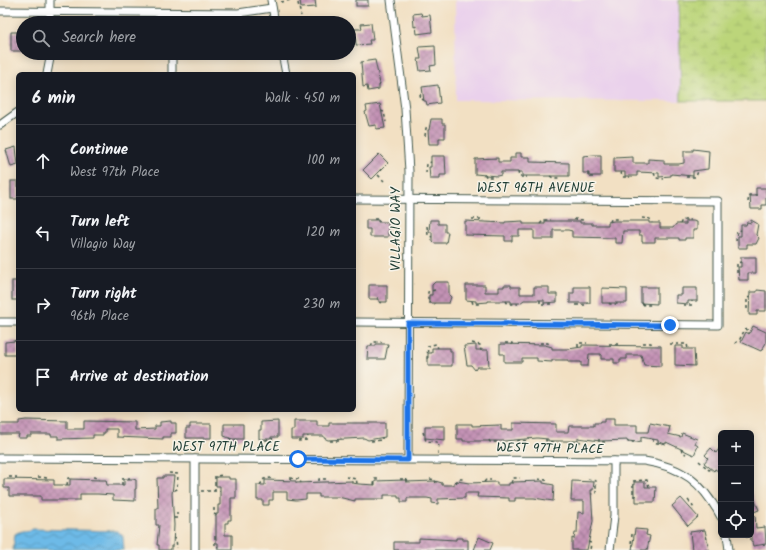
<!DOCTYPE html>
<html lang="en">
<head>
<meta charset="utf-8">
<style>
  body { margin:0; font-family:Kalam,sans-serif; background:#242831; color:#f1f3f6 }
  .controls { position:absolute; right:12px; bottom:12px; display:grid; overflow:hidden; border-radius:6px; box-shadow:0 2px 10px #0003 }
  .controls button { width:36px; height:36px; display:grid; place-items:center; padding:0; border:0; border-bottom:1px solid #363941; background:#171b24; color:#f1f3f6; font:20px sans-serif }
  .stop { position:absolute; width:12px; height:12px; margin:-9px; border:3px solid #1a73e8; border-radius:50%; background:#fff }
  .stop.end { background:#1a73e8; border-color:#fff; box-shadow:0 1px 4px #0008 }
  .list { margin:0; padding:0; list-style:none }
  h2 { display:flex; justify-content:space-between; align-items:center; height:52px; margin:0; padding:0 16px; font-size:17px }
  h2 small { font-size:13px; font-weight:400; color:#9ea1a6 }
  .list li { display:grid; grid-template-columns:26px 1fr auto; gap:12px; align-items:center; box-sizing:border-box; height:72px; padding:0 16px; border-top:1px solid #363941 }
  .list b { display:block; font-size:15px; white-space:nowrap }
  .list p { margin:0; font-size:13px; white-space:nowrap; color:#9ea1a6 }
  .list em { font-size:13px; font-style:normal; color:#9ea1a6 }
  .icon { flex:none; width:22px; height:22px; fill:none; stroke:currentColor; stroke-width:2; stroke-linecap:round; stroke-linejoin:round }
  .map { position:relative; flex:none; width:766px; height:550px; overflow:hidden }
  .search { position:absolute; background:#171b24; box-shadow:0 2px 10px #0003; left:16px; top:16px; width:340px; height:44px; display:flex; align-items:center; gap:10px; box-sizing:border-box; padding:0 14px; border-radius:22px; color:#9ea1a6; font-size:15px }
  .panel { position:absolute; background:#171b24; box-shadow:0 2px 10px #0003; left:16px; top:72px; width:340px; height:340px; border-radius:6px }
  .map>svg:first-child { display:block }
  .built { fill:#ead1ec }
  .wetland { fill:url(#wetland-marsh); stroke:#6e8957 }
  .water { fill:url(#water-waves); stroke:#467c8e }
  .building { fill:url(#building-cross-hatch) }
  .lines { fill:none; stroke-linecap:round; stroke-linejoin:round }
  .minor-casing { stroke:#3f5549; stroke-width:9 }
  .path { stroke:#3f5549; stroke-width:1.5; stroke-dasharray:3 3; stroke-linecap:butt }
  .minor { stroke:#fff; stroke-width:7 }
  .route { stroke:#1a73e8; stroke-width:5 }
  .labels { text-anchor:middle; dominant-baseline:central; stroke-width:3; stroke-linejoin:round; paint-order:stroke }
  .street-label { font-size:13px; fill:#1f3d34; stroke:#f7f3e8 }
</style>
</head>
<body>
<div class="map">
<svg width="766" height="550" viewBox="0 0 766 550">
  <defs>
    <pattern id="wetland-marsh" width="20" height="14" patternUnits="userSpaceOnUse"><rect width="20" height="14" fill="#bcd57a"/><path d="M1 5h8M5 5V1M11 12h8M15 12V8" fill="none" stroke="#a1b86a"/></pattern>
    <pattern id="water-waves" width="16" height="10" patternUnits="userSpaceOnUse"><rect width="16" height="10" fill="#6dbae7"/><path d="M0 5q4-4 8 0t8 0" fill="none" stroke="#5998bc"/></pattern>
    <pattern id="building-cross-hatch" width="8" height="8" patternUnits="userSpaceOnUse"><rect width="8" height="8" fill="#c493b6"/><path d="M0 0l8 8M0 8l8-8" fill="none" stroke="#9f7995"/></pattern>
  </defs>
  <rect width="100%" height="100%" fill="#f7f3e8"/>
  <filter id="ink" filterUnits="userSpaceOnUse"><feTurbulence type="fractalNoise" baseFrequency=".025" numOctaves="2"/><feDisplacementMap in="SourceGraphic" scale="8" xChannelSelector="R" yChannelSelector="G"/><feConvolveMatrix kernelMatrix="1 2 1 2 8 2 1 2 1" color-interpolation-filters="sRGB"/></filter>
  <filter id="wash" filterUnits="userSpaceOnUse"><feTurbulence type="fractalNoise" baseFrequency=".012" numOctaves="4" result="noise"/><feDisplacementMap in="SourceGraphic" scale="16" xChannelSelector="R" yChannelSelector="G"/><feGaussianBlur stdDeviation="0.9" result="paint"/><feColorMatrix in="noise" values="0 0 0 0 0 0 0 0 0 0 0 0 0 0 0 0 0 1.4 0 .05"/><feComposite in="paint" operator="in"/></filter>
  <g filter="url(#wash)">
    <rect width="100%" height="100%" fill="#f2e0c3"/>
    <path class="built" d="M455 0H679L681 101 456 100Z"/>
    <path class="wetland" d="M679 0H766V101H681Z"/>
    <path class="water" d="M33 529 118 531 123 536 124 550H13L15 534C22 529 27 532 33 529Z"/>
    <g id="blocks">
      <g class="building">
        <path d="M300 0H315L316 7 301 8Z"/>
        <rect x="356" y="0" width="12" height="6"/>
        <path d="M421 13 422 16 430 15 432 32 417 34 416 26 414 27 413 14Z"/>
        <path d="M371 23 373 40H369L370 44 356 45 355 29H362L361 24Z"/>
        <path d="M11 32H19V40L23 41V51H11Z"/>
        <path d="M435 46 436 65 430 66 431 70 420 71 418 59H421L419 47Z"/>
        <path d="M375 60 380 84 379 85V89L368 91 367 86 363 87 361 62Z"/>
        <path d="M438 85 440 103 427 105 426 101H424L422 87Z"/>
        <path d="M380 104 385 128 376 129V125L369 126 365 112 367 111 366 106Z"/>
        <path d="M431 119H442V124H445V138H439V144H429L428 130H429Z"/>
        <path d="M16 147 18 165 11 167 6 150Z"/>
        <path d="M693 149 709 151 708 169 693 171V176L671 174V176L659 177V173L637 172V176H625V172H614V158L633 157V163H648V159L664 160V164H679L684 163V151H693Z"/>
        <path d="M515 153H521V157H530V162L569 163V176H522V172H501V175L497 176 475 174V159L498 158V162H510V158H515Z"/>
        <path d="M379 154 388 163 372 179 363 170Z"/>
        <path d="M594 155H601V176H589V173H583V156Z"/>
        <path d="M431 156H445L446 175H440V179H430L429 167H431Z"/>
        <rect x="11" y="181" width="7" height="18"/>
        <path d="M756 188H766V205H762V209H751L750 196H756Z"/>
        <path d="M366 220H378V222H388V237H370V229H366Z"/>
        <path d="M430 220H438V224H445V232H448L446 243H434L432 241V232H429Z"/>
        <path d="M751 220 758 224 756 235 759 238 756 244H747V248H738V236H741V225H746L747 222 751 223Z"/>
        <path d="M465 221 505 223V222L523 221V224H545V221H580V223H592V225H608V222L614 221H649V223H660V228H673L676 224H686V221H693L697 222V230H693V238H685V240H679V238H655V242H642V235H639V231H623L622 243H615V238L572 237V231L568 230H553V239H534V230H519V236H512V241H505V236L465 235Z"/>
        <path d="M741 257H756V273H748V280H739L738 267H741Z"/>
        <rect x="12" y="281" width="6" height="19"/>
        <path d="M435 282H449V295L451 297 449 303H429V295H432V285Z"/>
        <path d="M369 285H387V302H379V299H369Z"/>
        <path d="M466 285H485V292H499V287H504V285H511V287H520V294H534V287H549V294H557V302L544 303V300H524L520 303H511V301H488V302L476 303V301L466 300Z"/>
        <path d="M574 287H590V303H570V293H574Z"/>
        <path d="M641 287H657V304L641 303Z"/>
        <path d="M602 288 627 289V303H602Z"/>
        <path d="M682 288H697V301H688V304L676 303V295H682Z"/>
        <path d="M757 290 766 291V311H757V315H749L750 292H757Z"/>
        <path d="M753 326 766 332V343L761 351 741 342 746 332 749 334Z"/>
        <path d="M15 341 18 342V355H5V342Z"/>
        <path d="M376 344H388L385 359H367L368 346H376Z"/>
        <path d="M500 344 545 345 552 347V349H568L582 347V345L661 346V366L644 365 641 355H627V359H620V363H614V359H601V354H589L588 366H581V362H568V360H552V362L537 361V358H522V362H504V354H500Z"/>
        <path d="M476 345V350H488L489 367H477L475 370 471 365H467L464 346Z"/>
        <path d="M675 346H683V349H694L695 366 675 365Z"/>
        <path d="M432 348H450V351H452V366H428V353H432Z"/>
        <path d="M604 419H614V425H637V432H648L650 423 670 427 668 434 681 437 682 433 697 439 695 444 698 446 694 455 666 442V444L658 442V440L641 437V441L637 442 628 441V440L600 441 578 438V441H548V439L537 438 504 441H463V439H457V424H472V426L501 425V430H513V423L556 424V432H568L569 426H594V423H600V422H604Z"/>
        <path d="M26 420 67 421V429H84V421L135 422V430L155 429V426H160V422L171 421V423H176V433H171V437H163V439L117 437V429H105V433H103V435H93V438L58 439V436H51V434H31V436H27V438H18L19 434H0V424H19V421Z"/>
        <path d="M278 421V437H271V439H259V430H261V422Z"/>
        <path d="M294 421H317V426H329V423H385V437L368 440 364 438 328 440 324 438V436H303V439H291V430H294Z"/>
        <path d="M190 424H211V438H186V428H190Z"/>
        <path d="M224 424H243V439H232L224 436Z"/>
        <path d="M425 426H445V440L425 438Z"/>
        <path d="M721 446V473L715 469 714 471 704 463 708 458 705 455 711 448 716 453Z"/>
        <path d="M163 476H174L172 494 174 525 173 546H171V550H159V545H157L159 525H156V508H158L157 478H163Z"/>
        <path d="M216 477H229V479H236V498H231V520H228V523H225V535H232V550H218V543H216V514H218V505H220V486H216Z"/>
        <path d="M4 479 54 480V485H70V479L100 480H106L107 485H124V479H133L136 480V489H135V501L113 500V495L98 494H80V500H41V496H9V488H4Z"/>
        <path d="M265 480 296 481V483L352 481V483L359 484 375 485V481L406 480V482L435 481 442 483V485H454V482L457 481 469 483 497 482V485H509V483H513V482L543 481V483L554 485 553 501 534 498H515V501H509V498L477 497 478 493H465V498L438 499V504L432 503V499L427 498H407V502H401V498H398V495H384V499H355V501L338 497H319V494H306V499L296 500 287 499V492H273V500H269V505H263V500H257V485H265Z"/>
        <path d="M572 481 594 482 593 490H591L593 521 587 550H572V538L574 539 575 533H577L578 512 584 513V501H571Z"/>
        <path d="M634 482H645V487H656L655 502H636V496H634Z"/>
        <path d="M751 491 759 510 751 513Z"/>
        <path d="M681 498 698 517 688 526 672 506Z"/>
        <path d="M751 516H755L756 528 765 527 766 544 753 546 752 542H751Z"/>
        <path d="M635 529 647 530 646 535 650 536 647 550H632Z"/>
        <path d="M705 530 709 550H692L690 532Z"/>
        <path d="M479 537 493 543 490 550H474Z"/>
        <path d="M419 538 456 540V538H463V540H468V550H394V542H419Z"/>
      </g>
    </g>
  </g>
  <g filter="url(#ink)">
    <use href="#blocks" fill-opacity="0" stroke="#3f5549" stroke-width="1"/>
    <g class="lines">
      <defs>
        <g id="minor">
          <path d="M50 0V23"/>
          <path d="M271 0 275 23"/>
          <path d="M391 0 405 109 409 171 408 459"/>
          <path d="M0 11 238 13 272 8"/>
          <path d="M172 13V23"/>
          <path d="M172 53V74"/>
          <path d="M282 53 286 74"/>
          <path d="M47 74 51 53"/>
          <path d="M0 125 18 112"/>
          <path d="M354 199 718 201V325L354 322"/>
          <path d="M0 322H18"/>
          <path d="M0 458 644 461C683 467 702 482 721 517"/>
          <path d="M195 459V550"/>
          <path d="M727 535 729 550"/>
          <path d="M610 550 614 516V461"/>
        </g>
      </defs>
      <use href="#minor" class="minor-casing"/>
      <g class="path">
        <path d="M281 2 291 0"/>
        <path d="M298 3 301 16"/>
        <path d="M420 94 421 99 424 100"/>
        <path d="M381 111 384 112 386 122"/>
        <path d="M425 136 426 128 430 126"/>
        <path d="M518 172 519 177H527"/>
        <path d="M621 172 622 177H630"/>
        <path d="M426 173 427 164 431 162"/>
        <path d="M588 173V177H595"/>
        <path d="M654 173 656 178 664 179"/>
        <path d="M485 174 486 177H495"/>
        <path d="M378 175 384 181"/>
        <path d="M550 176 553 178H560"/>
        <path d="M686 177H696L698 171"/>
        <path d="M748 202 749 195H757"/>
        <path d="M642 218 650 219 652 223"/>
        <path d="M374 219H379V222"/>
        <path d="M472 219H482L483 221"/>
        <path d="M574 219 583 220 584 223"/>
        <path d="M610 222 611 219H620"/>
        <path d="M540 224 544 220H551"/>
        <path d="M680 224 682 220H691"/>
        <path d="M427 226 428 235 432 237"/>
        <path d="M736 241 737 232 741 230"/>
        <path d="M737 273V263L741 262"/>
        <path d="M435 290 428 292V302L435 304"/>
        <path d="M378 297V302L383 303"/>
        <path d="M540 300V304H551"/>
        <path d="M472 301 473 304H481"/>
        <path d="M506 301 508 304H518"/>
        <path d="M609 303 610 304H621"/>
        <path d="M642 303 644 305H651"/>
        <path d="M576 305H586L588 303"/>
        <path d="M683 305H692V301"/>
        <path d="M747 309V298L751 297"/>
        <path d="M14 341 18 340"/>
        <path d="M472 343 480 345 481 351"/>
        <path d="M505 343H512V348"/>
        <path d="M540 343H548L550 347"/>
        <path d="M643 343H651L652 347"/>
        <path d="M735 343 739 341 745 329 750 331"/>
        <path d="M609 344H619L620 346"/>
        <path d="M670 344H687L688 349"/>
        <path d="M371 346 373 342H382"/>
        <path d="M578 347V343H587"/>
        <path d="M427 359 428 346 436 344 438 348"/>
        <path d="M423 432 426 441 439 442"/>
        <path d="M229 438 232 440H237"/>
        <path d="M546 439V441L553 442"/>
        <path d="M599 439V442H607"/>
        <path d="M653 439V442L662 444"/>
        <path d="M265 440H272L273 437"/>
        <path d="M489 440 490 442H499"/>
        <path d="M627 440 628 442H634"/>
        <path d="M298 441 307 440 308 436"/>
        <path d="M330 441H339L341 438"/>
        <path d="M371 441 382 440V437"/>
        <path d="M517 441H526V438"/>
        <path d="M572 442H580L582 439"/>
        <path d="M193 443H202L204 439"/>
        <path d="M681 449 682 452 686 454"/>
        <path d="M438 454 439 442"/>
        <path d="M699 461 709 470 711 469"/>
        <path d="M169 473 178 474 177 489 173 491"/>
        <path d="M9 477H16V481"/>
        <path d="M38 477 48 478V480"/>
        <path d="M93 477 98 478 99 480"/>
        <path d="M346 477 356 479 357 483"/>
        <path d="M290 478 299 479 301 483"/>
        <path d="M400 479H406L408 482"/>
        <path d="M430 479 435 480 436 483"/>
        <path d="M538 479 546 480 547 483"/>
        <path d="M588 479 596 481V493L591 494"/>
        <path d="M319 481V479H328"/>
        <path d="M484 482 486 480H491"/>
        <path d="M456 483 458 479H463"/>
        <path d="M511 483 513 478H520"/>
        <path d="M67 485 68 478H73"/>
        <path d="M122 485V479L130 478"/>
        <path d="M260 485 264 479 271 478"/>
        <path d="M374 485 375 479H381"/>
        <path d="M201 491H220"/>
        <path d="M215 491V476L224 475"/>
        <path d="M636 496H633V481L647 480 649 487"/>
        <path d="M688 500 694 508 693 510"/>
        <path d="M214 508V514L216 515"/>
        <path d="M174 518H177V511"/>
        <path d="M632 534 631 544 634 545"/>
        <path d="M747 535V539H750"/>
        <path d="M215 536V546L218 547"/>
        <path d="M706 536 709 546"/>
        <path d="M173 538 176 539 177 548"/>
        <path d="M588 542 591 543 590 550"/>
      </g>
      <use href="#minor" class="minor"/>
    </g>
  </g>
  <g class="lines" filter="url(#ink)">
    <path class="route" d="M298 459 408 460V323L670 325"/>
  </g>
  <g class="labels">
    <g class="street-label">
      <text x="536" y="188">WEST 96TH AVENUE</text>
      <text transform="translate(396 229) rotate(-90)">VILLAGIO WAY</text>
      <text x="226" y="447">WEST 97TH PLACE</text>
      <text transform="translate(550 449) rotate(1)">WEST 97TH PLACE</text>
    </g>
  </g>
</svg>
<div class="controls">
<button>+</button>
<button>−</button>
<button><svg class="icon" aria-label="locate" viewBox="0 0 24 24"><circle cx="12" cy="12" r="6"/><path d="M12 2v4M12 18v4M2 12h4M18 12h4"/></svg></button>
</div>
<div class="stop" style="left:298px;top:459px"></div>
<div class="stop end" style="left:670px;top:325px"></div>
<div class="search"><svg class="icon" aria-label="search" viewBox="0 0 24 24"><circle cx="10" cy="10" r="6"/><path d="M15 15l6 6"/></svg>Search here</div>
<section class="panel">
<h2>6 min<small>Walk · 450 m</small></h2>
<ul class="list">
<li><svg class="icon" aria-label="ahead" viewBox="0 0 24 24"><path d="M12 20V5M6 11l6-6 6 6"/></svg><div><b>Continue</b><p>West 97th Place</p></div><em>100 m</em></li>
<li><svg class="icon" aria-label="left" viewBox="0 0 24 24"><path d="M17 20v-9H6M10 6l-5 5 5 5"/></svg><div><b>Turn left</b><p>Villagio Way</p></div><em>120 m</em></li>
<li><svg class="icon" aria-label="right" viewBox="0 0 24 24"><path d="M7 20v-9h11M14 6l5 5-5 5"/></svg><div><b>Turn right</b><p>96th Place</p></div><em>230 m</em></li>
<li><svg class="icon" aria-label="arrive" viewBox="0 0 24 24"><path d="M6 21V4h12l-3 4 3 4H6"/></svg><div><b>Arrive at destination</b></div></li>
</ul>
</section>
</div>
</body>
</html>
